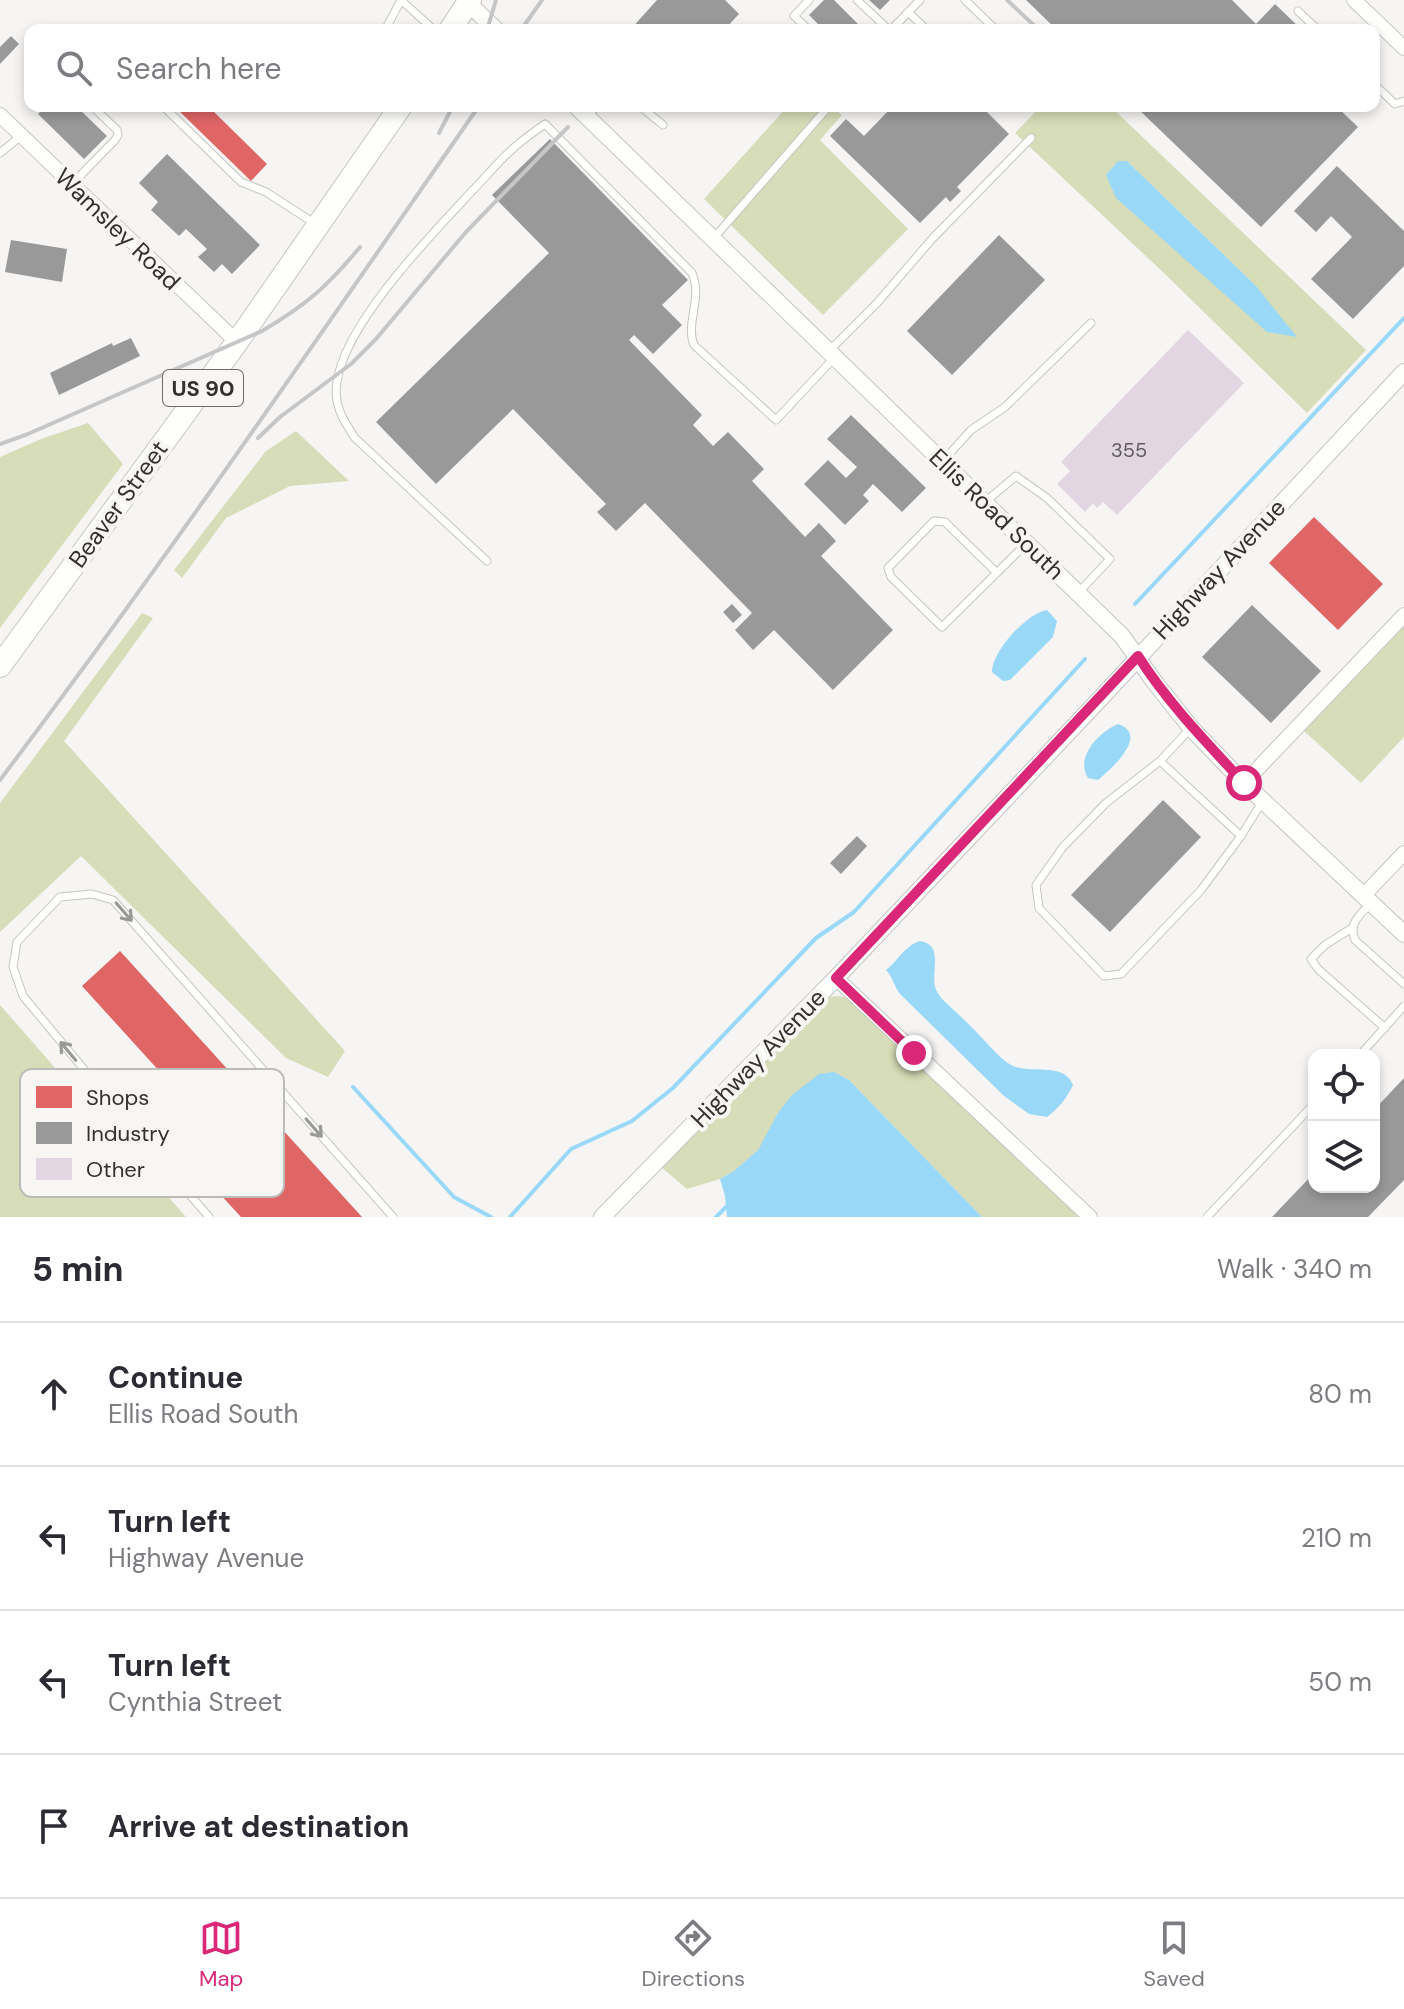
<!DOCTYPE html>
<html lang="en">
<head>
<meta charset="utf-8">
<style>
  body { margin:0; font-family:"DM Sans",sans-serif; background:#f2f2f3; color:#2b2b33 }
  .controls { position:absolute; right:24px; bottom:24px; display:grid; overflow:hidden; border-radius:16px; box-shadow:0 4px 12px #0003 }
  .controls button { width:72px; height:72px; display:grid; place-items:center; padding:0; border:0; border-bottom:2px solid #e1e1e2; background:#fff; color:#2b2b33; font:40px sans-serif }
  .stop { position:absolute; width:24px; height:24px; margin:-18px; border:6px solid #db2777; border-radius:50%; background:#fff }
  .stop.end { background:#db2777; border-color:#fff; box-shadow:0 2px 8px #0008 }
  .list { margin:0; padding:0; list-style:none }
  h2 { display:flex; justify-content:space-between; align-items:center; height:104px; margin:0; padding:0 32px; font-size:34px }
  h2 small { font-size:26px; font-weight:400; color:#7c7c81 }
  .list li { display:grid; grid-template-columns:52px 1fr auto; gap:24px; align-items:center; box-sizing:border-box; height:144px; padding:0 32px; border-top:2px solid #e1e1e2 }
  .list b { display:block; font-size:30px; white-space:nowrap }
  .list p { margin:0; font-size:26px; white-space:nowrap; color:#7c7c81 }
  .list em { font-size:26px; font-style:normal; color:#7c7c81 }
  .icon { flex:none; width:44px; height:44px; fill:none; stroke:currentColor; stroke-width:2; stroke-linecap:round; stroke-linejoin:round }
  .map { position:relative; flex:none; width:1404px; height:1217px; overflow:hidden }
  .search { position:absolute; background:#fff; box-shadow:0 4px 12px #0003; left:24px; right:24px; top:24px; height:88px; display:flex; align-items:center; gap:20px; box-sizing:border-box; padding:0 28px; border-radius:16px; color:#7c7c81; font-size:30px }
  .sheet { height:680px; background:#fff }
  nav { display:flex; justify-content:space-around; align-items:center; box-sizing:border-box; height:112px; border-top:2px solid #e1e1e2; background:#fff; font-size:22px; color:#7c7c81 }
  nav a { display:grid; justify-items:center; gap:4px }
  nav .on { color:#db2777 }
  .map>svg:first-child { display:block }
  .green { fill:#d7ddb8; fill-rule:evenodd }
  .water { fill:#9ad8f8 }
  .shops { fill:#e06666 }
  .industry { fill:#999 }
  .lines { fill:none; stroke-linecap:round; stroke-linejoin:round }
  .stream { stroke:#9ad8f8; stroke-width:4 }
  .building { fill:#e1d6e1 }
  .service-casing { stroke:#c6c5c4; stroke-width:9 }
  .minor-casing { stroke:#c6c5c4; stroke-width:16 }
  .tertiary-casing { stroke:#c6c5c4; stroke-width:18 }
  .primary-casing { stroke:#c6c5c4; stroke-width:24 }
  .service { stroke:#fefefd; stroke-width:7 }
  .minor { stroke:#fefefd; stroke-width:14 }
  .tertiary { stroke:#fefefd; stroke-width:16 }
  .primary { stroke:#fefefd; stroke-width:22 }
  .rail { stroke:#c7c6c6; stroke-width:4 }
  .oneway { stroke:#989896 }
  .route { stroke:#db2777; stroke-width:10 }
  .labels { text-anchor:middle; dominant-baseline:central; stroke-width:8; stroke-linejoin:round; paint-order:stroke }
  .number-label { font-size:20px; fill:#5e5a5c }
  .shield { fill:#f7f6f3; stroke:#6d6c6a; stroke-width:2 }
  .shield-label { font-size:22px; font-weight:bold; fill:#323130 }
  .street-label { font-size:24px; fill:#323130; stroke:#f7f6f3 }
  .key { fill:#f7f6f3; stroke:#bcbbb8; stroke-width:2 }
  .key-label { font-size:22px; fill:#323130 }
</style>
</head>
<body>
<div class="map">
<svg width="1404" height="1217" viewBox="0 0 1404 1217">
  <rect width="100%" height="100%" fill="#f6f5f4"/>
  <g class="green">
    <path d="M788 106H830L842 115 820 140 908 229 823 315 704 199Z"/>
    <path d="M1041 106H1110L1366 350 1307 413 1165 274 1015 133ZM1118 161H1127L1256 286Z"/>
    <path d="M88 423 123 464 0 628V457L41 439Z"/>
    <path d="M296 431 349 481 290 486 226 518 182 578 174 570 266 451Z"/>
    <path d="M142 613 153 618 64 741 345 1051 328 1077 286 1058 81 856 0 932V803Z"/>
    <path d="M1404 623V737L1361 783 1303 730Z"/>
    <path d="M840 996 847 998 1079 1217H982L849 1080 834 1072 778 1113 759 1150 734 1171 720 1179 687 1189 661 1167 825 997Z"/>
    <path d="M0 1005 186 1217H0Z"/>
  </g>
  <g class="water">
    <path d="M1118 161H1127L1256 286 1297 337 1267 332 1116 198 1106 175Z"/>
    <path d="M1047 610 1057 621 1053 637 1010 680 1003 681 992 672C992 651 1027 613 1047 610Z"/>
    <path d="M1118 724C1150 735 1111 769 1098 780L1088 778C1075 757 1098 733 1118 724Z"/>
    <path d="M920 941C944 945 931 970 935 987 936 991 939 995 942 999 956 1012 970 1025 983 1039 992 1048 999 1058 1011 1065 1030 1075 1064 1061 1073 1085 1067 1098 1058 1109 1047 1117L1029 1114 1004 1096 900 994C894 986 892 976 886 970 898 961 904 946 920 941Z"/>
    <path d="M834 1072 849 1080 982 1217H727L725 1196 720 1179 734 1171 758 1150 778 1113 792 1095 819 1074Z"/>
  </g>
  <g class="shops">
    <path d="M174 106H208L267 164 251 181Z"/>
    <path d="M1314 517 1383 584 1338 630 1269 563Z"/>
    <path d="M120 951 362 1217H241L183 1154 211 1128 82 986Z"/>
  </g>
  <g class="industry">
    <path d="M657 0H725L739 14 724 30H630Z"/>
    <path d="M824 0H834L859 25 854 30H824L809 15Z"/>
    <path d="M869 0H890L880 10Z"/>
    <path d="M1026 0H1232L1256 24 1275 4 1302 30H1057Z"/>
    <path d="M11 36 19 44 0 64V47Z"/>
    <path d="M46 106H76L107 136 84 159 38 114Z"/>
    <path d="M893 106H981L1009 134 957 187 961 191 950 202 946 197 920 223 830 136 846 119 864 136Z"/>
    <path d="M1135 106H1336L1358 127 1261 227Z"/>
    <path d="M550 139 688 280 662 305 682 325 653 354 634 335 629 340 702 415 693 425 713 446 728 432 764 469 752 481 805 537 819 523 836 541 821 556 893 630 833 690 774 630 753 650 735 630 752 613 645 503 616 531 597 512 606 504 513 409 436 484 376 422 549 253 492 195Z"/>
    <path d="M167 154 260 245 232 274 222 264 214 272 198 257 207 249 186 229 179 236 151 210 158 202 139 183Z"/>
    <path d="M1337 166 1404 231V266L1353 319 1311 279 1352 237 1331 216 1316 232 1294 211Z"/>
    <path d="M999 235 1045 280 952 375 907 331Z"/>
    <path d="M11 240 67 249 62 282 5 272Z"/>
    <path d="M131 338 140 356 59 395 50 373 112 343 113 346Z"/>
    <path d="M851 415 926 488 902 512 873 484 863 495 869 501 845 525 804 484 828 460 846 478 857 467 827 439Z"/>
    <path d="M732 604 742 615 733 623 723 612Z"/>
    <path d="M1252 605 1321 671 1271 723 1202 657Z"/>
    <path d="M1163 800 1201 837 1110 932 1071 895Z"/>
    <path d="M857 836 867 846 841 874 830 863Z"/>
    <path d="M1404 1078V1180L1368 1217H1272L1314 1173V1187H1374V1110Z"/>
  </g>
  <g class="lines">
    <g class="stream">
      <path d="M1135 604 1404 318"/>
      <path d="M353 1087 454 1197 491 1217"/>
      <path d="M510 1217 571 1149 632 1121 673 1088 816 938 854 912 1085 659"/>
      <path d="M716 1217 726 1207"/>
    </g>
  </g>
  <path class="building" d="M1188 330 1244 383 1117 515 1103 502 1097 508 1093 503 1085 512 1057 484 1070 471 1061 462Z"/>
  <g class="lines">
    <defs>
      <g id="service">
        <path d="M401 0 434 30"/>
        <path d="M809 0 794 16 809 30"/>
        <path d="M857 0 889 30"/>
        <path d="M965 0 996 30"/>
        <path d="M1298 11 1318 30"/>
        <path d="M908 12 927 30"/>
        <path d="M385 30 401 0"/>
        <path d="M891 30 920 0"/>
        <path d="M1374 84 1395 104 1404 101"/>
        <path d="M163 106 241 182 266 192 314 223"/>
        <path d="M640 106 663 125"/>
        <path d="M587 116 597 106"/>
        <path d="M0 153 21 136"/>
        <path d="M72 184 115 140 118 135 117 130 92 106"/>
        <path d="M713 239 829 106"/>
        <path d="M829 351 877 303 932 239 1031 138"/>
        <path d="M943 461 971 430 1005 407 1091 323"/>
        <path d="M985 502 1016 476 1047 498 1110 559 1078 593"/>
        <path d="M487 561 355 438C343 420 333 404 337 382 345 323 432 234 473 190 487 176 500 159 516 146 525 138 535 131 545 124L692 273C703 299 685 323 694 345L776 420 834 358"/>
        <path d="M996 572 945 522 934 521 888 568 891 577 942 627 1025 545"/>
        <path d="M1191 728 1160 761 1106 803 1063 847 1036 885 1039 908 1104 976 1121 974 1201 890 1241 836 1262 802"/>
        <path d="M1160 761 1241 836"/>
        <path d="M1371 903C1360 915 1348 923 1355 940L1404 984"/>
        <path d="M1352 928 1325 945 1311 959 1318 969 1385 1028"/>
        <path d="M1360 1055 1404 1006"/>
        <path d="M209 1217 146 1144 23 996 13 967 17 942 60 897 92 894 113 900 393 1217"/>
        <path d="M1207 1217 1314 1104"/>
      </g>
      <g id="minor">
        <path d="M1354 0 1404 48"/>
        <path d="M0 115 237 342"/>
        <path d="M1244 783 1404 615"/>
        <path d="M1363 896 1404 853"/>
        <path d="M836 978 1090 1217"/>
      </g>
      <g id="tertiary">
        <path d="M465 0 496 30"/>
        <path d="M576 106 1122 636 1153 680 1191 728 1244 783 1404 934"/>
        <path d="M602 1217 836 978 1098 701 1404 372"/>
      </g>
      <g id="primary">
        <path d="M450 30 470 0"/>
        <path d="M0 666 237 342 401 106"/>
      </g>
    </defs>
    <use href="#service" class="service-casing"/>
    <use href="#minor" class="minor-casing"/>
    <use href="#tertiary" class="tertiary-casing"/>
    <use href="#primary" class="primary-casing"/>
    <use href="#service" class="service"/>
    <use href="#minor" class="minor"/>
    <use href="#tertiary" class="tertiary"/>
    <use href="#primary" class="primary"/>
    <g class="rail">
      <path d="M1007 0 1039 30"/>
      <path d="M487 30 496 0"/>
      <path d="M521 30 542 0"/>
      <path d="M439 133 453 106"/>
      <path d="M258 438 280 417 351 364 376 339 466 232 568 127"/>
      <path d="M0 444 28 434 262 331C306 305 327 287 360 247"/>
      <path d="M0 780C166 560 322 332 479 106"/>
    </g>
  </g>
  <defs><path id="oneway-shaft" d="M-6 0H5M1.5-3L5.5 0L1.5 3" fill="none" stroke-width="1.6" stroke-linecap="round" stroke-linejoin="round" transform="scale(2)"/></defs>
  <g class="oneway">
    <use href="#oneway-shaft" transform="translate(124 912) rotate(49)"/>
    <use href="#oneway-shaft" transform="translate(68 1051) rotate(-130)"/>
    <use href="#oneway-shaft" transform="translate(314 1128) rotate(49)"/>
  </g>
  <g class="lines">
    <path class="route" d="M914 1053 836 978 1138 656C1168 703 1206 742 1244 783"/>
  </g>
  <g class="labels">
    <g class="number-label">
      <text x="1129" y="450">355</text>
    </g>
    <rect class="shield" x="163" y="370" width="80" height="36" rx="6"/>
    <g class="shield-label">
      <text x="203" y="388">US 90</text>
    </g>
    <g class="street-label">
      <text transform="translate(118 229) rotate(44)">Wamsley Road</text>
      <text transform="translate(118 504) rotate(-54)">Beaver Street</text>
      <text transform="translate(997 514) rotate(44)">Ellis Road South</text>
      <text transform="translate(1219 569) rotate(-47)">Highway Avenue</text>
      <text transform="translate(758 1058) rotate(-46)">Highway Avenue</text>
    </g>
  </g>
  <rect x="20" y="1069" width="264" height="128" rx="12" class="key"/>
  <rect x="36" y="1086" width="36" height="22" fill="#e06666"/>
  <rect x="36" y="1122" width="36" height="22" fill="#999"/>
  <rect x="36" y="1158" width="36" height="22" fill="#e1d6e1"/>
  <g class="key-label">
    <text x="86" y="1105">Shops</text>
    <text x="86" y="1141">Industry</text>
    <text x="86" y="1177">Other</text>
  </g>
</svg>
<div class="controls">
<button><svg class="icon" aria-label="locate" viewBox="0 0 24 24"><circle cx="12" cy="12" r="6"/><path d="M12 2v4M12 18v4M2 12h4M18 12h4"/></svg></button>
<button><svg class="icon" aria-label="layers" viewBox="0 0 24 24"><path d="M12 4l9 5-9 5-9-5zM3 14l9 5 9-5"/></svg></button>
</div>
<div class="stop" style="left:1244px;top:783px"></div>
<div class="stop end" style="left:914px;top:1053px"></div>
<div class="search"><svg class="icon" aria-label="search" viewBox="0 0 24 24"><circle cx="10" cy="10" r="6"/><path d="M15 15l6 6"/></svg>Search here</div>
</div>
<section class="sheet">
<h2>5 min<small>Walk · 340 m</small></h2>
<ul class="list">
<li><svg class="icon" aria-label="ahead" viewBox="0 0 24 24"><path d="M12 20V5M6 11l6-6 6 6"/></svg><div><b>Continue</b><p>Ellis Road South</p></div><em>80 m</em></li>
<li><svg class="icon" aria-label="left" viewBox="0 0 24 24"><path d="M17 20v-9H6M10 6l-5 5 5 5"/></svg><div><b>Turn left</b><p>Highway Avenue</p></div><em>210 m</em></li>
<li><svg class="icon" aria-label="left" viewBox="0 0 24 24"><path d="M17 20v-9H6M10 6l-5 5 5 5"/></svg><div><b>Turn left</b><p>Cynthia Street</p></div><em>50 m</em></li>
<li><svg class="icon" aria-label="arrive" viewBox="0 0 24 24"><path d="M6 21V4h12l-3 4 3 4H6"/></svg><div><b>Arrive at destination</b></div></li>
</ul>
</section>
<nav>
<a class="on"><svg class="icon" aria-label="map" viewBox="0 0 24 24"><path d="M3 6l6-2 6 2 6-2v14l-6 2-6-2-6 2zM9 4v14M15 6v14"/></svg>Map</a>
<a><svg class="icon" aria-label="directions" viewBox="0 0 24 24"><path d="M12 3l9 9-9 9-9-9zM9 14v-3h6M13 9l2 2-2 2"/></svg>Directions</a>
<a><svg class="icon" aria-label="saved" viewBox="0 0 24 24"><path d="M7 4h10v16l-5-4-5 4z"/></svg>Saved</a>
</nav>
</body>
</html>
